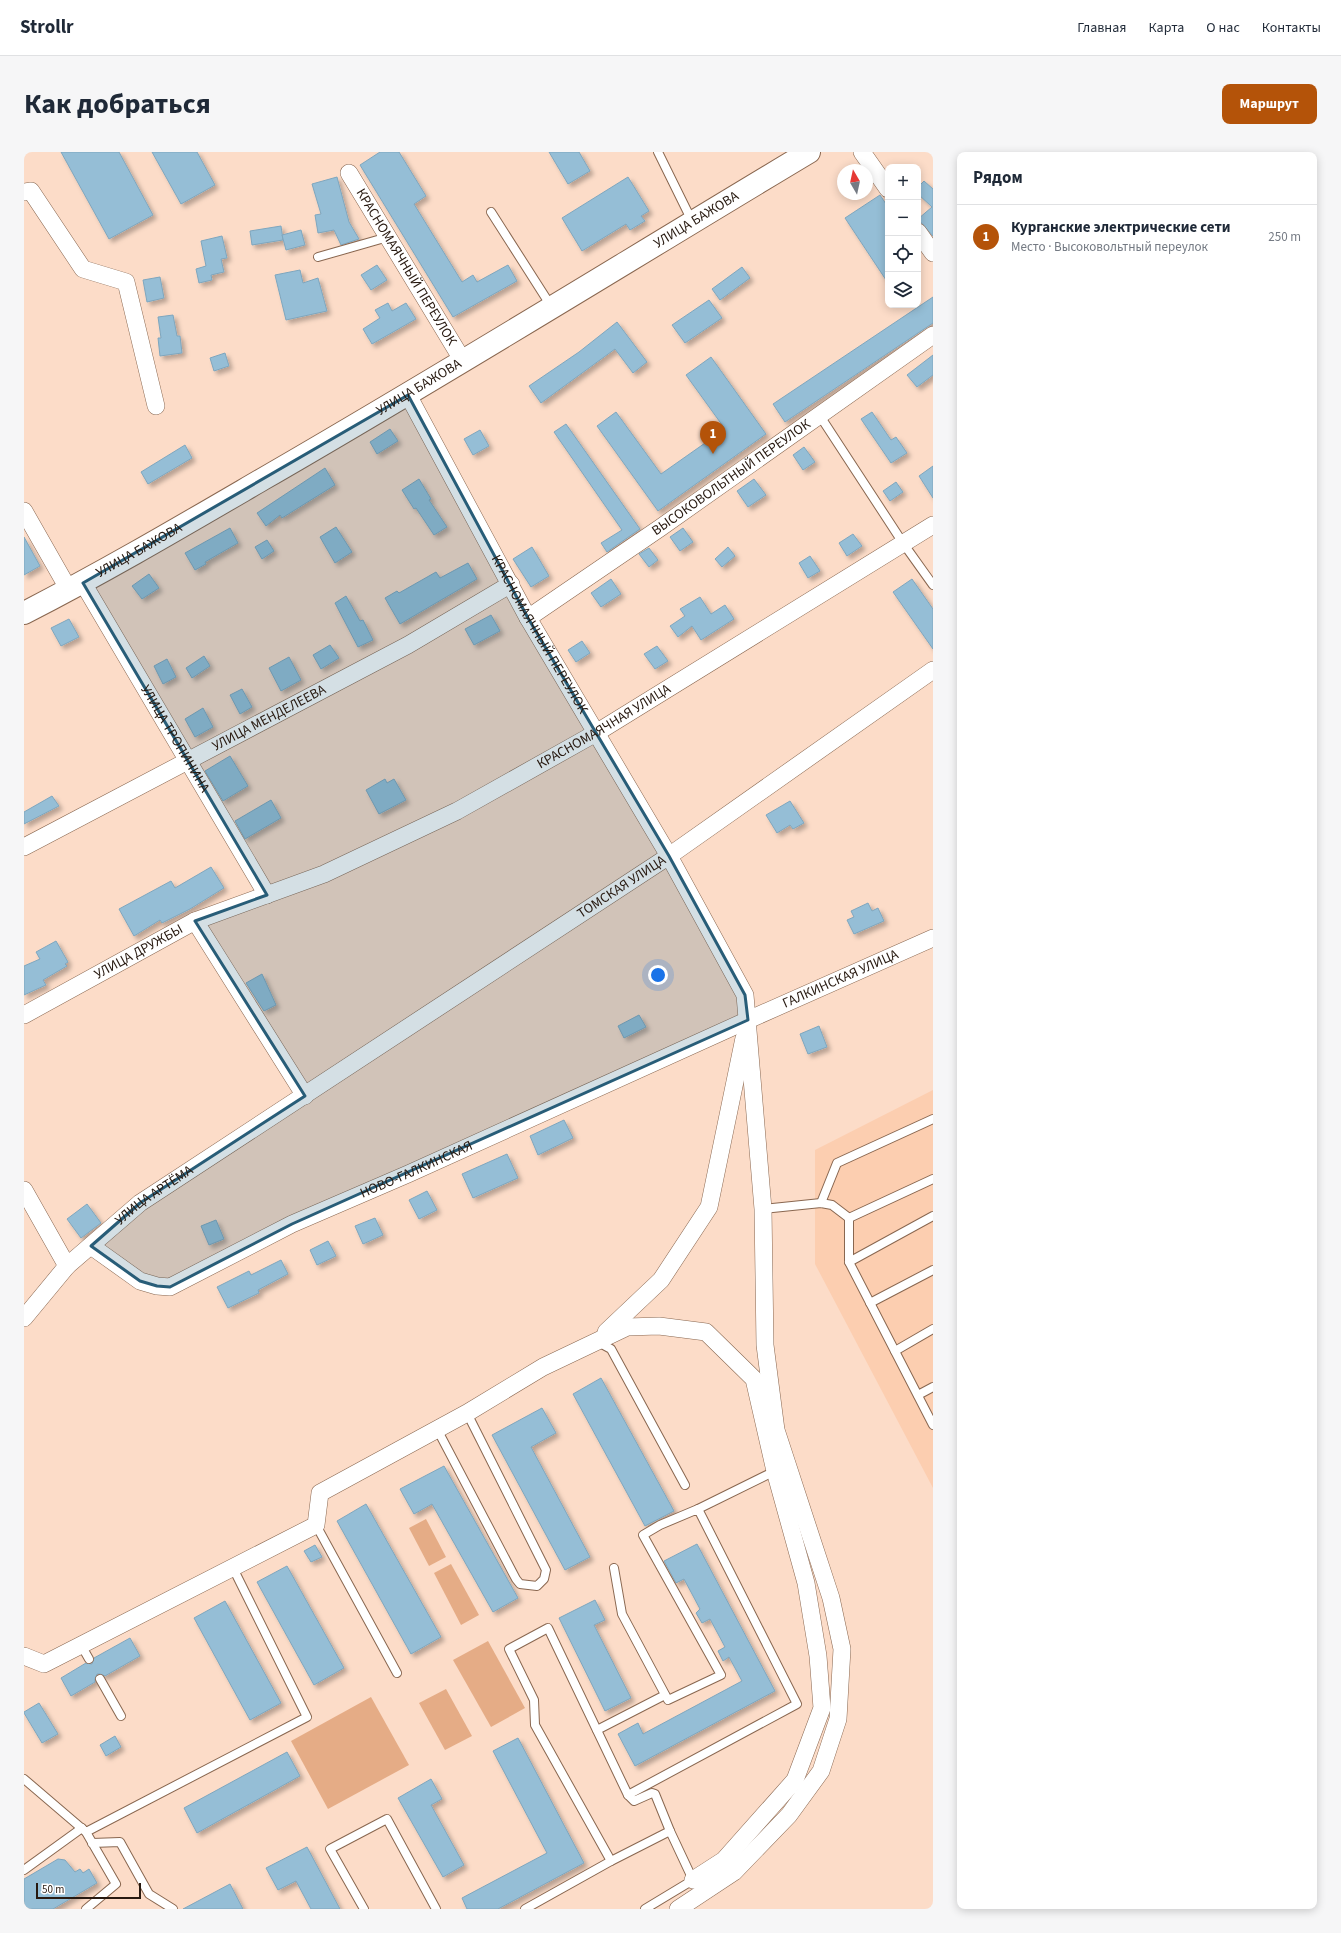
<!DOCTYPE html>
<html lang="ru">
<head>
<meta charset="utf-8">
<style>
  body { margin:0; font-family:"Source Sans 3",sans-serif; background:#f6f6f7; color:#1f2937 }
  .controls { position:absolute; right:12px; top:12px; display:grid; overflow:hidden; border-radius:8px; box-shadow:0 2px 10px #0003 }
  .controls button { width:36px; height:36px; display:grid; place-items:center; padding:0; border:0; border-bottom:1px solid #e0e1e3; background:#fff; color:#1f2937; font:20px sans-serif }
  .compass { position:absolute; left:813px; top:12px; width:36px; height:36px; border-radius:50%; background:#fff; box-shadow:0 2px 10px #0003; rotate:351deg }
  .scale { position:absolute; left:12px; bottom:10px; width:105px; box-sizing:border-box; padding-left:4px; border:2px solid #271910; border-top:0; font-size:11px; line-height:14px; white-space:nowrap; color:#271910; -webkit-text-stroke:3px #fff; paint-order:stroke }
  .you { position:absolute; left:634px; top:823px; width:14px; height:14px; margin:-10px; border:3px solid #fff; border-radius:50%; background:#1a73e8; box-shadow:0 0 0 6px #1a73e833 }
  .badge { display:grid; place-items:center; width:26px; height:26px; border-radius:50%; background:#b45309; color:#fff; font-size:13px; font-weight:700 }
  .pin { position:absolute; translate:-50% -33px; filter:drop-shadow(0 1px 2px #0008) }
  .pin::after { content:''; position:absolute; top:21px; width:14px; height:12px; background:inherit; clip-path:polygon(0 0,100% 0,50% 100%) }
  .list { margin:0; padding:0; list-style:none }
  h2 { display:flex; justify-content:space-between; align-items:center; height:52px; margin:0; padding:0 16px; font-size:17px }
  h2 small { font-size:13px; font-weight:400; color:#747a83 }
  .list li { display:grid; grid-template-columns:26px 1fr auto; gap:12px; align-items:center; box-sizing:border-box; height:64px; padding:0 16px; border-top:1px solid #e0e1e3 }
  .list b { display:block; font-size:15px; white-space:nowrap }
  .list p { margin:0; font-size:13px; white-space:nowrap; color:#747a83 }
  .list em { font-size:13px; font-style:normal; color:#747a83 }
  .icon { flex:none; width:22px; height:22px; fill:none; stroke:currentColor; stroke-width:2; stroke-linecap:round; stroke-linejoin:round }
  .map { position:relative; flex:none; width:909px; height:1757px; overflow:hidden; border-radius:8px }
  header { display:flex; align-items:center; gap:24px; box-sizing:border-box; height:56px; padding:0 20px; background:#fff; border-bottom:1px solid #e0e1e3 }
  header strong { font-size:19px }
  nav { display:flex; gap:22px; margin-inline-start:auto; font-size:14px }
  .intro { display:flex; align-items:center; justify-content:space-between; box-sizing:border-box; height:96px; padding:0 24px }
  h1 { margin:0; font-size:28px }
  .button { padding:10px 18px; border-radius:8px; background:#b45309; color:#fff; font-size:14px; font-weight:700 }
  main { display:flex; gap:24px; padding:0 24px }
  aside { flex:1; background:#fff; border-radius:8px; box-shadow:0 2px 10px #0003 }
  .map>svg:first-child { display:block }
  .built { fill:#fcceb0 }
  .green { fill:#e5ac86 }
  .building { fill:#95bed6; stroke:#7ea6be; filter:url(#shadow) }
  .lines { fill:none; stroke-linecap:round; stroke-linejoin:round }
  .lane-casing { stroke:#896750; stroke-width:10 }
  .street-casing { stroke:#896750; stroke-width:18 }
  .secondary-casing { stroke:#896750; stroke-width:24 }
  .lane { stroke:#fff; stroke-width:8 }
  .street { stroke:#fff; stroke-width:17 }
  .secondary { stroke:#fff; stroke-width:22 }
  .marked { fill:#285d78; fill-opacity:0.2; stroke:#285d78; stroke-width:3; stroke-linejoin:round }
  .labels { text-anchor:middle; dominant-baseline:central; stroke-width:3; stroke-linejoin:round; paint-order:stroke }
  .street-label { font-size:14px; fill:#271910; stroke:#fff }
</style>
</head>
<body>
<header>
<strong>Strollr</strong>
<nav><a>Главная</a><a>Карта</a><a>О нас</a><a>Контакты</a></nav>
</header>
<div class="intro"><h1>Как добраться</h1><a class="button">Маршрут</a></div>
<main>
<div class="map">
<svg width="909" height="1757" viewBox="0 0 909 1757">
  <defs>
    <filter id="shadow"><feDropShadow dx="3.5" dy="3.5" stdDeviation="2" flood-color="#0004"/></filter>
  </defs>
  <rect width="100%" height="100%" fill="#fcdcc8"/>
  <path class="built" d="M909 938V1336L791 1112V998Z"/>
  <g class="green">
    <path d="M402 1367 422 1405 405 1414 385 1376Z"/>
    <path d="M427 1412 455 1463 437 1473 410 1421Z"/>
    <path d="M464 1489 501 1556 467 1575 429 1508Z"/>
    <path d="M422 1537 448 1584 421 1598 395 1551Z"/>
    <path d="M347 1545 385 1613 304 1657 267 1589Z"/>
  </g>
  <g class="building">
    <path d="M37 0H95L129 63 85 87Z"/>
    <path d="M128 0H173L191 33 157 52Z"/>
    <path d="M356 0H375L402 44 390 52 438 130 449 123 453 130 484 113 493 129 429 165 336 13Z"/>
    <path d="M525 0H555L566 19 544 32Z"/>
    <path d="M313 25 325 70 335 87 317 93 310 78 294 81 291 63 297 62 288 32Z"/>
    <path d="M604 25 625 59 617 64 621 69 606 78 602 72 558 99 538 66Z"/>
    <path d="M900 29 909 37V84L894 67 908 55 894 42V35Z"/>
    <path d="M856 43 864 55V131L821 66Z"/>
    <path d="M257 74 259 88 228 93 226 79Z"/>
    <path d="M277 78 281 93 262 98 258 83Z"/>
    <path d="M198 84 203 106 197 107 200 120 187 123 188 128 175 131 172 117 182 114 177 89Z"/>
    <path d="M353 113 363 128 347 138 337 123Z"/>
    <path d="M718 115 726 126 696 148 688 137Z"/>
    <path d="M276 118 279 131 294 126 303 159 262 168 251 123Z"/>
    <path d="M136 125 140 146 123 150 119 128Z"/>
    <path d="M909 145V171L761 270 749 252Z"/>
    <path d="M685 148 698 166 661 191 648 173Z"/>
    <path d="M364 151 368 159 382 151 392 167 348 192 339 177 356 166 351 158Z"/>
    <path d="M149 163 153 184H156L158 201 136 204 134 186H137L134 165Z"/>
    <path d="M593 170 623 210 609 221 591 197 517 251 505 234 555 200Z"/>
    <path d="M201 201 205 214 190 219 186 206Z"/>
    <path d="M909 203V223L893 235 883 223Z"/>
    <path d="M687 205 742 282 634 359 573 274 592 260 637 322 701 277 662 223Z"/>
    <path d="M848 260 867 288 872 285 883 301 867 311 837 267Z"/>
    <path d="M542 272 616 377 583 400 577 391 598 378 530 280Z"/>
    <path d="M366 277 374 289 353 302 346 290Z"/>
    <path d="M456 278 465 294 449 303 440 287Z"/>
    <path d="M161 293 168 306 124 332 117 320Z"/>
    <path d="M780 295 791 310 779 318 769 303Z"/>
    <path d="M909 314V346L895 324Z"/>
    <path d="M301 316 311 333 258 366 256 363 242 374 233 361Z"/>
    <path d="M395 327 407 347 405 348 423 375 410 383 392 356 390 357 378 338Z"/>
    <path d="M730 327 742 343 724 355 713 339Z"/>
    <path d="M872 330 879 340 866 349 859 339Z"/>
    <path d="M312 375 328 400 311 411 296 385Z"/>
    <path d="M206 376 214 391 181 410 182 412 171 418 161 401Z"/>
    <path d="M659 376 669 390 656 399 646 385Z"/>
    <path d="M829 382 838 394 823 404 815 391Z"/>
    <path d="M0 385 16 414 0 423Z"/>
    <path d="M243 388 250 399 238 407 231 395Z"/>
    <path d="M508 395 525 424 507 435 489 407Z"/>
    <path d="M704 395 711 404 698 415 691 407Z"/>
    <path d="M625 396 634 408 625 415 615 402Z"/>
    <path d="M786 404 796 419 784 426 775 411Z"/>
    <path d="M444 411 453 427 376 472 361 446 373 439 375 441 412 420 416 426Z"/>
    <path d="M125 422 135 436 118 447 108 434Z"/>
    <path d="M587 427 597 442 577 455 567 441Z"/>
    <path d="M888 427 909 457V497L869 440Z"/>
    <path d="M322 444 336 469 339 468 349 488 334 495 311 451Z"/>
    <path d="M676 445 687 462 701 453 710 467 677 488 668 474 654 485 646 474 661 464 656 457Z"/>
    <path d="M467 463 476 479 450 493 441 477Z"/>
    <path d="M45 467 55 485 37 494 27 476Z"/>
    <path d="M558 489 566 501 552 510 544 498Z"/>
    <path d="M306 493 315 506 297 517 289 503Z"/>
    <path d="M633 494 644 509 631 517 620 502Z"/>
    <path d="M180 504 186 514 168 526 162 516Z"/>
    <path d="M265 505 277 528 257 539 245 516Z"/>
    <path d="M143 507 152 525 139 532 130 514Z"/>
    <path d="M218 537 228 555 216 562 206 543Z"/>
    <path d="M179 556 189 575 171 585 161 567Z"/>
    <path d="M206 604 224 634 199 649 181 619Z"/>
    <path d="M361 627 363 631 370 627 382 648 355 662 342 638Z"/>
    <path d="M28 644 35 654 0 672V660Z"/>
    <path d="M247 648 257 666 221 687 211 669Z"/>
    <path d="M766 649 780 671 769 677 766 673 753 681 742 663Z"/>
    <path d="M187 715 200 736 166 757 138 771 136 768 110 784 95 757 147 729 151 736Z"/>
    <path d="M844 751 848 759 854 756 860 769 830 782 823 768 830 765 827 759Z"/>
    <path d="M32 789 44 810 41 812 43 814 19 828 22 833 0 843V814L16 807 12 800Z"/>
    <path d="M238 822 252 853 240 859 222 831Z"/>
    <path d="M615 863 622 875 600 886 594 874Z"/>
    <path d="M795 874 803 895 784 902 776 882Z"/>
    <path d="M540 968 549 986 514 1003 506 984Z"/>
    <path d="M483 1002 494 1026 449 1046 438 1022Z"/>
    <path d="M403 1039 413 1058 395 1067 385 1048Z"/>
    <path d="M63 1052 77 1071 57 1086 43 1067Z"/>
    <path d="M351 1066 359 1083 339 1092 331 1074Z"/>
    <path d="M192 1068 200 1087 185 1093 177 1074Z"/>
    <path d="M304 1089 312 1104 293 1113 286 1098Z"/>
    <path d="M257 1108 264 1122 234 1138 235 1141 204 1156 193 1135 225 1119 227 1123Z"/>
    <path d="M577 1226 650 1359 621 1374 549 1242Z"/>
    <path d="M518 1256 532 1281 507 1295 566 1405 541 1418 468 1283Z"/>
    <path d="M420 1314 494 1446 469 1460 408 1352 390 1362 376 1337Z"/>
    <path d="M342 1352 417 1485 387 1502 313 1369Z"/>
    <path d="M673 1392 751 1539 611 1614 594 1582 614 1571 619 1582 718 1529 705 1505 699 1509 694 1499 701 1495 686 1467 678 1471 672 1461 676 1457 660 1427 652 1431 640 1409Z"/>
    <path d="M291 1393 298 1405 287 1410 280 1399Z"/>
    <path d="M263 1414 320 1516 290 1533 233 1430Z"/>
    <path d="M571 1448 581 1468 570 1473 607 1546 581 1559 535 1466Z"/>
    <path d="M201 1449 257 1551 226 1568 170 1466Z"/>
    <path d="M106 1486 116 1504 81 1524 76 1522H73L71 1527V1530L47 1544 37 1526 62 1511 68 1512 70 1506Z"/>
    <path d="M15 1551 34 1582 18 1591 0 1561V1560Z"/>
    <path d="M91 1584 97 1595 82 1604 76 1593Z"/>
    <path d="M494 1586 560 1711 474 1757H443L438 1746 523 1701 469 1599Z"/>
    <path d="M263 1600 276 1624 173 1681 160 1656Z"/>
    <path d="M407 1627 418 1647 407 1653 440 1713 419 1725 374 1646Z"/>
    <path d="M283 1695 316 1757H287L272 1729 254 1738 242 1716Z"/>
    <path d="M34 1707 41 1708 51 1720 56 1717 59 1721 65 1717 73 1731 29 1757H0V1727Z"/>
    <path d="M206 1732 219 1757H159Z"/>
  </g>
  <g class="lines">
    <defs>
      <g id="lane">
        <path d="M634 0 668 69"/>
        <path d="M467 60 527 154"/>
        <path d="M294 105 364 85"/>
        <path d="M796 264 879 391 909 433"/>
        <path d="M797 1051 813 1011 909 967"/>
        <path d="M739 1057 797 1051 808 1053 825 1066V1110L909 1273"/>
        <path d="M825 1066 909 1027"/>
        <path d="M825 1110 909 1064"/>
        <path d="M846 1151 909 1118"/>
        <path d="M574 1190 587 1197 661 1333"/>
        <path d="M871 1199 909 1177"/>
        <path d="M894 1243 909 1235"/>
        <path d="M413 1277 492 1427 496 1432 513 1434 520 1427 522 1418 443 1261"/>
        <path d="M674 1357 751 1319"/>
        <path d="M292 1373 373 1521"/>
        <path d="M590 1416 598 1462 644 1548 697 1523 619 1383 636 1373 674 1357 773 1552 604 1643"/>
        <path d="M57 1493 65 1507"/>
        <path d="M76 1527 97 1564"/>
        <path d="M573 1578 641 1543"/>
        <path d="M0 1627 62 1680 283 1565 209 1416"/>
        <path d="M68 1691 96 1690 125 1742 149 1757"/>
        <path d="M587 1709 511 1573 510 1548 485 1497 524 1476 604 1643 610 1649 628 1641 631 1642 646 1679 669 1728 621 1757"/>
        <path d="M0 1718 58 1676"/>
        <path d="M62 1757 92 1732 62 1680"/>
        <path d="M340 1757 306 1697 363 1667 412 1757"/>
        <path d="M501 1757 587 1709 646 1679"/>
      </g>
      <g id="street">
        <path d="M838 0 864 37"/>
        <path id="s1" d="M325 21 439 209"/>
        <path d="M0 40 7 39 59 117 102 130 132 254"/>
        <path d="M894 80 909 101"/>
        <path id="s2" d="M384 243 504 466 645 704 721 843 739 1057 741 1193 752 1278 807 1446 818 1497 814 1567 797 1619 765 1663 710 1720 654 1757"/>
        <path d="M0 359 45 438"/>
        <path id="s3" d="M59 431 243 743"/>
        <path id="s4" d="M504 466 636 376 909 183"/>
        <path id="s5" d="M0 695 384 493 487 432"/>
        <path d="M171 769 281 944"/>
        <path id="s6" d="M0 863 171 769 300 722 433 659 572 581 909 373"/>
        <path d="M0 1038 43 1114"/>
        <path id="s7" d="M67 1094 116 1129 133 1134 146 1135 268 1072 384 1022 724 868 909 786"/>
        <path id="s8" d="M0 1166 43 1114 116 1051 645 704 909 518"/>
        <path d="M582 1180 637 1128 685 1055 720 886"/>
        <path d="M0 1504 20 1512 292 1373 296 1341 443 1261 519 1215 603 1175 635 1174 682 1180 730 1227 751 1319 782 1431 794 1504 798 1556 771 1628 700 1708 669 1728"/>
      </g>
      <g id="secondary">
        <path id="s9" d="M0 461C82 419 160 373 239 327 423 221 603 109 785 0"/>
      </g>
    </defs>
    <use href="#lane" class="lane-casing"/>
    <use href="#street" class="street-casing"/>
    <use href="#secondary" class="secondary-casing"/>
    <use href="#lane" class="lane"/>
    <use href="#street" class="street"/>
    <use href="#secondary" class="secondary"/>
  </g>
  <path class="marked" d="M384 243 504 466 645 704 721 843 724 868 268 1072 146 1135 133 1134 116 1129 67 1094 116 1051 281 944 171 769 243 743 59 431Z"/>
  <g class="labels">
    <g class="street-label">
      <text stroke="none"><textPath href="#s9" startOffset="779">УЛИЦА БАЖОВА</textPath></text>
      <text stroke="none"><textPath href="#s1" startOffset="110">КРАСНОМАЯЧНЫЙ ПЕРЕУЛОК</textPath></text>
      <text stroke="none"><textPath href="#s9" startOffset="455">УЛИЦА БАЖОВА</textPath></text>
      <text stroke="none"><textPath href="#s4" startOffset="247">ВЫСОКОВОЛЬТНЫЙ ПЕРЕУЛОК</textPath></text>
      <text stroke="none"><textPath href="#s9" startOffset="131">УЛИЦА БАЖОВА</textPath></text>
      <text stroke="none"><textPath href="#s2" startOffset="273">КРАСНОМАЯЧНЫЙ ПЕРЕУЛОК</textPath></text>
      <text stroke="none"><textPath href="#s5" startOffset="277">УЛИЦА МЕНДЕЛЕЕВА</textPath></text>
      <text stroke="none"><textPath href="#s6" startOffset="649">КРАСНОМАЯЧНАЯ УЛИЦА</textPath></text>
      <text stroke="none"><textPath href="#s3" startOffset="181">УЛИЦА ТРОПИНИНА</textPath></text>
      <text stroke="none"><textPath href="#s8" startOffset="740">ТОМСКАЯ УЛИЦА</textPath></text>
      <text stroke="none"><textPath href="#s6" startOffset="131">УЛИЦА ДРУЖБЫ</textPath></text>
      <text stroke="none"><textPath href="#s7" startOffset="829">ГАЛКИНСКАЯ УЛИЦА</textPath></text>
      <text stroke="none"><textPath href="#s7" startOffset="364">НОВО-ГАЛКИНСКАЯ</textPath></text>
      <text stroke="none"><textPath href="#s8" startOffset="180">УЛИЦА АРТЁМА</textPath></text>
    </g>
  </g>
</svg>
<div class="controls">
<button>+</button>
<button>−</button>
<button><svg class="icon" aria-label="locate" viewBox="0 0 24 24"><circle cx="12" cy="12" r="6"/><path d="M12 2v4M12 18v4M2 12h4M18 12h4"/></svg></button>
<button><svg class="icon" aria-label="layers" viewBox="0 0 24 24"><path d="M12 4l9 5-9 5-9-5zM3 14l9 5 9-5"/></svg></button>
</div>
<svg class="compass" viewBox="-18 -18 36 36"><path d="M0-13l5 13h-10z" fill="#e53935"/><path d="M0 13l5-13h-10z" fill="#747a83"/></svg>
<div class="scale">50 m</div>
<div class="you"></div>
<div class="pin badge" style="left:689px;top:302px">1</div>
</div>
<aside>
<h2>Рядом<small></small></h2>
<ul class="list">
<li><span class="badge">1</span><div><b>Курганские электрические сети</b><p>Место · Высоковольтный переулок</p></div><em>250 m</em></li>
</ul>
</aside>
</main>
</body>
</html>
